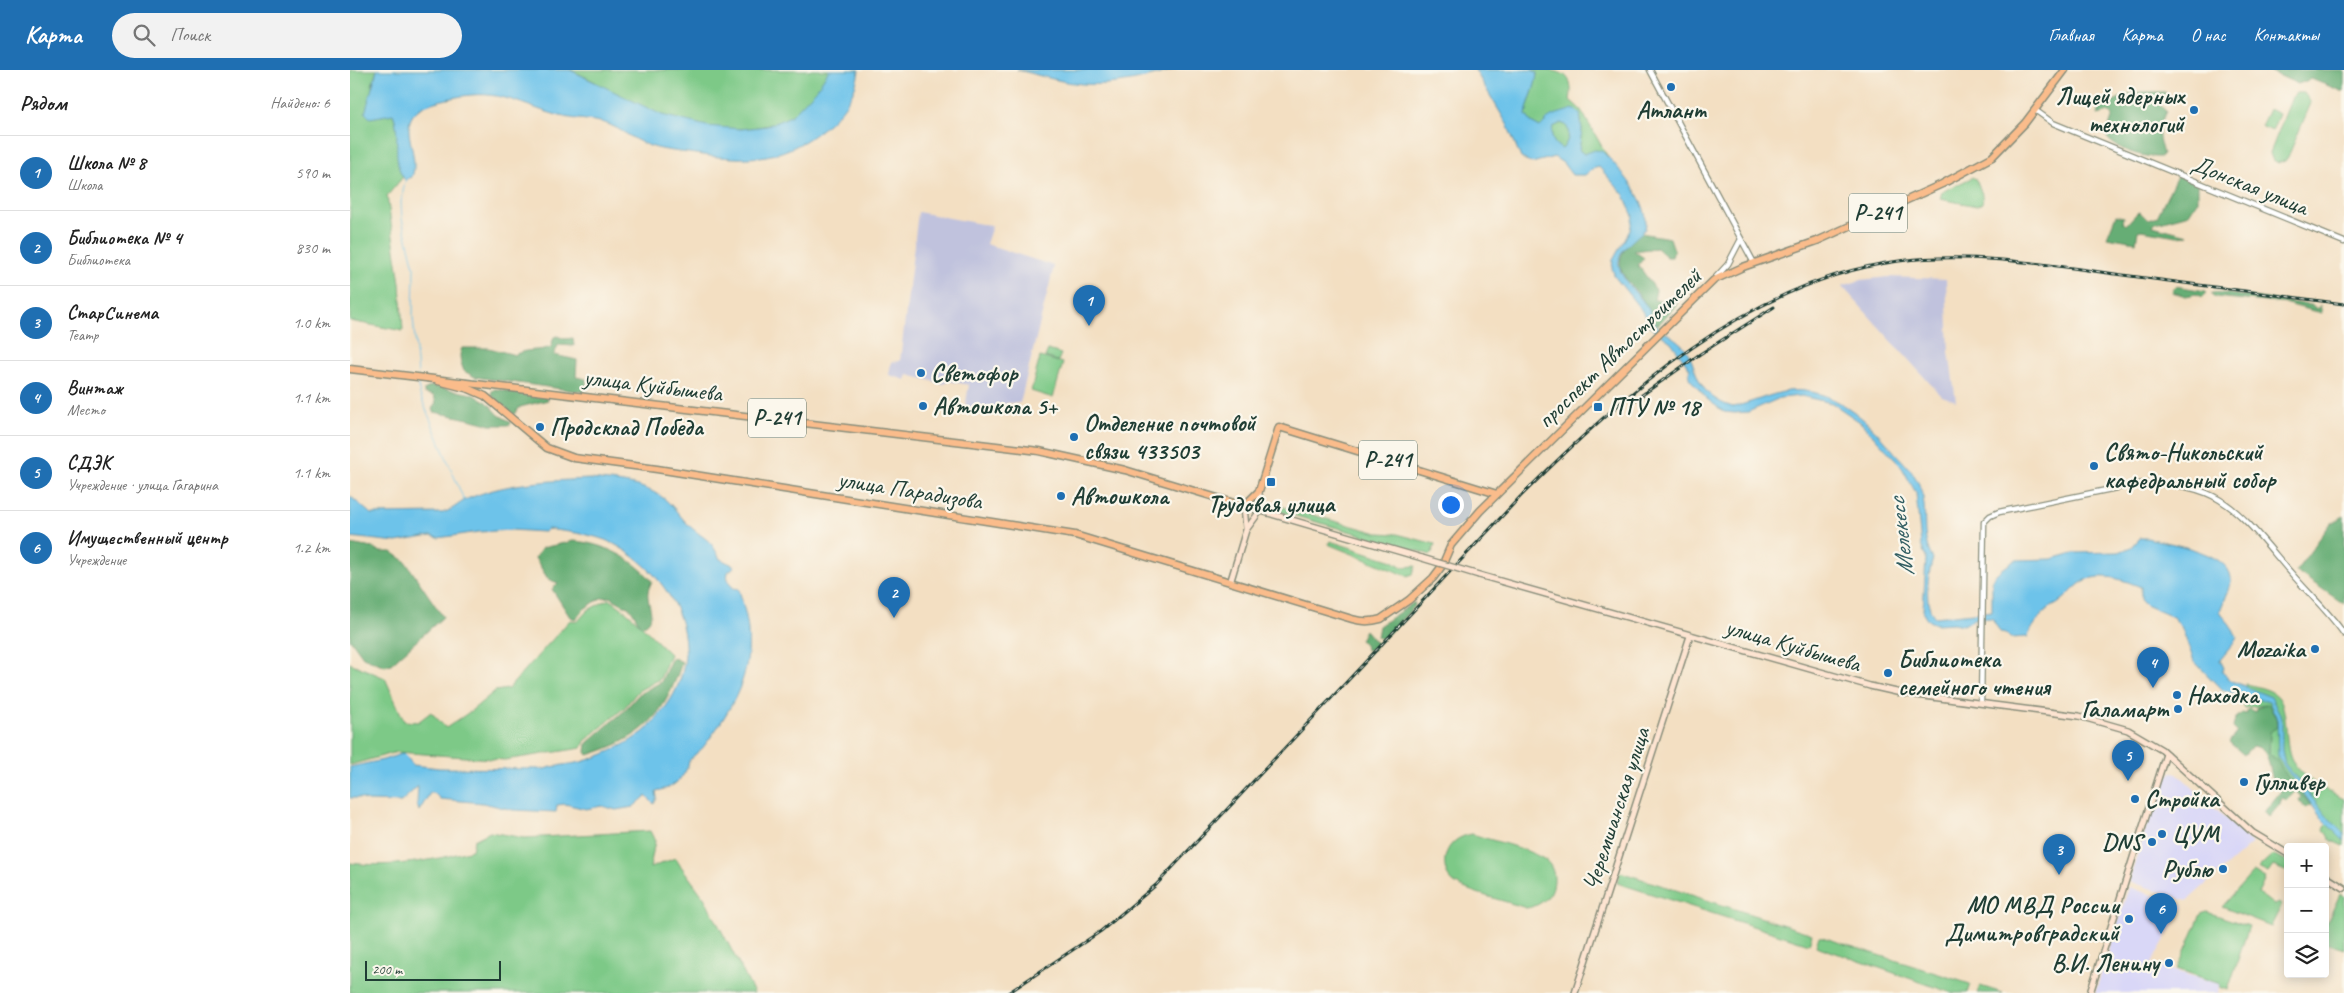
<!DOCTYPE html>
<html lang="ru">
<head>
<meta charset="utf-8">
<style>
  body { margin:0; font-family:Caveat,sans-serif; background:#f2f2f2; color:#222 }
  .controls { position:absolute; right:15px; bottom:15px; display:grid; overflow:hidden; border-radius:5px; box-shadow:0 2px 12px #0003 }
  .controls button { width:45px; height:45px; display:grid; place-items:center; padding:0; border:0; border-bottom:1px solid #e0e0e0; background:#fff; color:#222; font:25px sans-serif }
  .scale { position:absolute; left:15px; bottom:12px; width:136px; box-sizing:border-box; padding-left:5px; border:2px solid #1f3d34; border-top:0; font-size:14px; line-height:18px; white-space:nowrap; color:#1f3d34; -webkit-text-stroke:4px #fbf7ec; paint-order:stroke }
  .you { position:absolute; left:1100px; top:434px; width:18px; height:18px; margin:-12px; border:4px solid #fff; border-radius:50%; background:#1a73e8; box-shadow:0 0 0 8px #1a73e833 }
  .badge { display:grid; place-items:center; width:32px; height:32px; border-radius:50%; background:#1f6fb2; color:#fff; font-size:16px; font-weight:700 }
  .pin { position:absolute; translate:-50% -41px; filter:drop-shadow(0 1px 2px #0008) }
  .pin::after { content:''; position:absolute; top:26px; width:18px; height:15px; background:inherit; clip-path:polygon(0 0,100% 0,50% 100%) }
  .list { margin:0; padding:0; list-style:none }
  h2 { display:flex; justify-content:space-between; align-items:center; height:65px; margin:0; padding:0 20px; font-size:21px }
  h2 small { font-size:16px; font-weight:400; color:#767676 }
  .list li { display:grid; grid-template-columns:32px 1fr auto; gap:15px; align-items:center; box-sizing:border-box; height:75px; padding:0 20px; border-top:1px solid #e0e0e0 }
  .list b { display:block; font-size:19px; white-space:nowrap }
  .list p { margin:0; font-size:16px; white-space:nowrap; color:#767676 }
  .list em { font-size:16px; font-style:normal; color:#767676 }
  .icon { flex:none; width:28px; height:28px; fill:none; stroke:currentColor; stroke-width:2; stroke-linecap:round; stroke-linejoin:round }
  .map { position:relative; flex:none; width:1994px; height:923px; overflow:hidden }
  header { display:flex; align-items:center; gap:30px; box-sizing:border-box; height:70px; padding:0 25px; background:#1f6fb2; color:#fff }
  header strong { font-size:24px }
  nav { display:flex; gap:28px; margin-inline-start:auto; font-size:18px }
  .search { width:350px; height:45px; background:#f2f2f2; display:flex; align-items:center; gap:12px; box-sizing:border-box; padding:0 18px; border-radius:28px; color:#767676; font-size:19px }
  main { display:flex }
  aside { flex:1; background:#fff }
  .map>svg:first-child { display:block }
  .built { fill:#d9d7f7 }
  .industrial { fill:#c0c2dd }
  .green { fill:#7dc987; stroke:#4e835e }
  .forest { fill:#66ad74; stroke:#427554 }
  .water { fill:#6dc3ea; stroke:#46808f; fill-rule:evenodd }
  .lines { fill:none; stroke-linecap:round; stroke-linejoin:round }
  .stream { stroke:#6dc3ea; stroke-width:1 }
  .tertiary-casing { stroke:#898e7b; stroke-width:7 }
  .secondary-casing { stroke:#898e7b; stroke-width:8 }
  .trunk-casing { stroke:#898e7b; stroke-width:9 }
  .tertiary { stroke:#fff; stroke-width:4.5 }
  .secondary { stroke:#fde4d1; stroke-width:5 }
  .trunk { stroke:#fabc8b; stroke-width:6 }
  .rail-casing { stroke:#1f3d34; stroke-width:3 }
  .rail { stroke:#fbf7ec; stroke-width:1; stroke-dasharray:4; stroke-linecap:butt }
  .secondary-bridge-casing { stroke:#898e7b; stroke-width:8; stroke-linecap:butt }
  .secondary-bridge { stroke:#fde4d1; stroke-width:5 }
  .poi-dot { fill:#1f6fb2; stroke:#fbf7ec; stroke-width:2 }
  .labels { text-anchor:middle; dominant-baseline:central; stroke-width:4.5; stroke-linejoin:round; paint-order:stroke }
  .shield { fill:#fbf7ec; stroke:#61756b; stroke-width:1 }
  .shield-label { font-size:22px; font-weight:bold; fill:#1f3d34 }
  .poi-label { font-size:24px; font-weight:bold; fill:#1f3d34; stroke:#fbf7ec; text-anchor:start }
  .street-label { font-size:24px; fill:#1f3d34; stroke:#fbf7ec }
  .water-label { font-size:25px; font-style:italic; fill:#325e62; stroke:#fbf7ec }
</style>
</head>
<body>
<header>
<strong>Карта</strong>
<div class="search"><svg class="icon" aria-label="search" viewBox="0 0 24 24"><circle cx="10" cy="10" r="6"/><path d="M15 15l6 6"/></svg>Поиск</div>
<nav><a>Главная</a><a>Карта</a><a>О нас</a><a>Контакты</a></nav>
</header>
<main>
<aside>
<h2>Рядом<small>Найдено: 6</small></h2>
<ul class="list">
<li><span class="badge">1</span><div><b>Школа № 8</b><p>Школа</p></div><em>590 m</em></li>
<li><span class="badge">2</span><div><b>Библиотека № 4</b><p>Библиотека</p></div><em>830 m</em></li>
<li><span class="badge">3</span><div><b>СтарСинема</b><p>Театр</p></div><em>1.0 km</em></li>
<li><span class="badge">4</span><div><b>Винтаж</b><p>Место</p></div><em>1.1 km</em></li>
<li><span class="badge">5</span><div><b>СДЭК</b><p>Учреждение · улица Гагарина</p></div><em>1.1 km</em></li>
<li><span class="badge">6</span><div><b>Имущественный центр</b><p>Учреждение</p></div><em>1.2 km</em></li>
</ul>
</aside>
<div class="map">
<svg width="1994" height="923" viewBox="0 0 1994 923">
  <rect width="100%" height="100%" fill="#fbf7ec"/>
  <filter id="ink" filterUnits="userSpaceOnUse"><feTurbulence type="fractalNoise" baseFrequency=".02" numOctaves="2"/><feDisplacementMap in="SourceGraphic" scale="10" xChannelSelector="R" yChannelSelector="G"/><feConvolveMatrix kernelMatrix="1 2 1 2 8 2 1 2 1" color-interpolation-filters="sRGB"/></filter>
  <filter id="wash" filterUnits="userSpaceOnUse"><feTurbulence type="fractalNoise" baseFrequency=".0096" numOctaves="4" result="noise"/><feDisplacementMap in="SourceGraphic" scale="20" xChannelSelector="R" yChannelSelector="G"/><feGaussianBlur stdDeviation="1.12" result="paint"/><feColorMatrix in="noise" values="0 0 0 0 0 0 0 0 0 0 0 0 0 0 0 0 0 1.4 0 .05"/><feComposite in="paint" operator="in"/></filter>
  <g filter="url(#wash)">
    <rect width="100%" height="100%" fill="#f3dfc2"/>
    <g class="built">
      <path d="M1822 702 1827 703 1902 773 1837 831 1779 811 1811 711Z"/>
      <path d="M1779 817 1834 836 1801 894 1869 914 1868 923H1745Z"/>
    </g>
    <g class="industrial">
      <path d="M568 142 642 156 636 174 704 196 670 333H656L651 343 640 342 638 346 614 343 619 315 599 311 594 314 558 305 556 310 539 305 541 292 550 291Z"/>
      <path d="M1538 207 1596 209 1599 282 1606 331 1592 326 1585 319 1492 216 1511 210Z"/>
    </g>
    <g class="green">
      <path d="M0 0H27L22 15 24 47 43 44C51 62 46 85 53 107L37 126 50 213 53 261 0 251Z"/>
      <path d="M220 0H479C470 18 452 42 433 50 391 68 332 56 291 37 267 26 245 10 220 0Z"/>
      <path d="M1182 0C1206 0 1226 0 1220 30L1231 40 1258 87C1250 79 1244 81 1234 84L1229 80 1232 60 1230 43 1192 58 1181 52 1176 45C1178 30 1186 18 1187 3Z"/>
      <path d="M1946 23H1954L1961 33 1938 87 1935 91 1928 93 1922 89 1920 83 1942 27Z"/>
      <path d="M1919 39 1929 44 1922 61 1911 56Z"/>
      <path d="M1211 53 1216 55C1221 63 1218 73 1212 79 1203 74 1200 67 1203 57Z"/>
      <path d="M1623 107 1627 111 1633 127 1632 133 1627 136 1590 129 1592 122Z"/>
      <path d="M698 280 711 284 708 291 695 287Z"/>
      <path d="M690 287 713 293 703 328 681 321Z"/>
      <path d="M911 431 1028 463 1047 464 1085 474 1081 485 1068 481 911 436Z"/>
      <path d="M980 471 1043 491 1052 497 1066 496 1063 504 1057 506 978 474Z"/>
      <path d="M259 529C283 544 300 565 320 584L310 609 288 621 275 637 235 671 232 678 155 690 47 682 0 695V593L35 608 54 651 68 652 81 642 96 658 121 641 145 621 158 619 220 550 228 551 238 540Z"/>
      <path d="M1895 614C1904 616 1917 618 1925 624 1940 634 1933 673 1942 690 1953 709 1975 720 1994 729V776L1980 770 1974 759 1977 754C1965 737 1949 722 1936 706 1930 698 1928 690 1919 684L1920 662 1915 635 1894 638 1890 630 1897 619Z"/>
      <path d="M300 761 305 771 300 798 325 788 355 829 404 923H0V793C41 798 83 791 122 780L124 770 140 762 174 768Z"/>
      <path d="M1122 764C1143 771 1173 777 1192 788 1204 794 1207 810 1201 822 1196 831 1186 837 1176 838 1159 832 1116 822 1103 812 1095 805 1093 794 1096 784 1100 772 1110 766 1122 764Z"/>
      <path d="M1922 785 1938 792V802L1923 796 1918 803 1908 798Z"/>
      <path d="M1270 802 1462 864 1459 874 1267 813Z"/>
      <path d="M1903 802 1915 808 1908 823 1924 835 1928 833 1932 835 1921 856 1872 837Z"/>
      <path d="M1990 824 1994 826V879L1975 873V857Z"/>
      <path d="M1857 842 1899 856 1878 920 1870 917V914L1827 899 1851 844Z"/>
      <path d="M1469 866 1620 914 1617 923H1602L1466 876Z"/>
      <path d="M1630 916 1653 923H1627Z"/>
    </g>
    <g class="forest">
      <path d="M1917 0H1994V22L1961 9 1948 14Z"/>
      <path d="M1791 22H1815L1816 26 1809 34 1816 41C1807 62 1807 62 1813 84L1811 87C1794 88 1765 80 1756 66L1763 45 1759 42 1748 45 1750 37 1779 24Z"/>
      <path d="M1827 106 1848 114V130L1839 144 1806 153 1803 156 1838 165 1827 166 1791 160 1788 161 1786 172 1757 167 1766 145 1774 147 1773 152 1776 155 1787 143 1790 142 1798 150 1807 147Z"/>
      <path d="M1291 163 1320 168 1324 180 1322 187H1317L1307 178 1284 181 1294 188 1288 195 1306 220 1304 230 1328 233 1308 255C1300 249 1298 237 1292 229 1281 213 1261 200 1275 179 1279 173 1285 166 1291 163Z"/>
      <path d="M1825 216 1856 221 1857 223 1853 227 1846 224 1836 226 1822 222Z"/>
      <path d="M1865 222 1961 235 1968 239 1970 235 1972 243 1937 234 1865 227 1861 224Z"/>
      <path d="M207 266 215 269 223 268 224 276 208 275 204 285 227 290 226 307 236 309V317L233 322 125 307 114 301C111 293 108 286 112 278H139L165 285C175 278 189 282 201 277L204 267Z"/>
      <path d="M81 316 122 324 137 332 149 345 161 352 160 355H139C136 352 94 344 84 342L82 339 86 333 84 326 74 323V320Z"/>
      <path d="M145 319 196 327 198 330 170 337 164 345 141 325 142 321Z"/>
      <path d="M1994 446V534L1946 501 1981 453Z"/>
      <path d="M223 471C253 473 283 488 302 511 300 516 297 521 298 527 299 538 307 551 291 556L281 539 260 527 251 528 234 539 226 549 220 547 202 519 208 513 198 509 185 488 192 478Z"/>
      <path d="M0 474 23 478 31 482H42L55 491 93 547 41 594 35 596 13 587 0 569Z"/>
      <path d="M1064 532 1065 536 1035 567 1031 569 1027 567 1029 556Z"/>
      <path d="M1015 560 1027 574 1024 579 1016 580 1015 574 1010 570Z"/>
      <path d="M322 587 332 592C314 647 293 668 238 685L236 682 237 673 274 641 289 624 311 612Z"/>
      <path d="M1918 634 1926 648 1927 657 1920 662 1919 684 1926 689 1937 706 1961 735 1955 738 1949 730 1951 727 1946 721 1936 731 1934 728 1931 729 1930 734 1919 747 1914 742 1931 721C1928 717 1924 712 1922 707 1919 693 1918 677 1902 676L1894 685 1879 672 1887 662 1883 658 1885 649 1892 643 1897 644V640L1900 639 1906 642 1907 638Z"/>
    </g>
    <g class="water">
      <path d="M27 0H220L312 45 357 56 391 59 417 56 441 46 467 19 479 0H509C506 25 491 44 472 59 429 94 391 91 339 83 324 81 309 80 295 74 282 69 271 59 258 54 242 49 226 50 210 46 160 32 148 16 93 30 83 32 68 37 63 45 51 62 70 85 62 107L55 110C40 92 52 64 43 44L20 48 15 43Z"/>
      <path d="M667 0H822C787 12 748 19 712 11 696 8 682 3 667 0Z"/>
      <path d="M1125 0H1182L1187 3C1186 18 1178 30 1176 45L1181 52 1190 57 1201 46 1223 39 1230 43 1232 60 1229 80 1234 84 1245 80 1252 81C1269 98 1302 133 1295 159 1286 169 1267 180 1269 195 1272 213 1291 225 1299 240 1301 244 1302 250 1305 254 1314 263 1327 268 1335 278 1346 294 1344 310 1360 325 1366 330 1375 335 1383 337 1401 333 1420 324 1438 321 1483 316 1519 351 1545 383 1555 394 1567 405 1571 420 1579 445 1569 465 1583 489 1578 504 1573 535 1585 547L1642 541V509L1647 503 1665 490 1702 489 1723 483 1769 482 1782 477 1790 468H1797C1817 473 1879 482 1881 508 1882 518 1873 531 1870 541L1887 566 1884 573 1870 590 1874 598 1872 602 1882 611 1921 627 1932 648V680L1935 694 1975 744 1994 764V771L1972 749 1928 688 1927 648 1919 632 1872 620 1844 591 1831 556 1823 547 1795 535 1791 531V517C1776 511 1758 504 1742 508 1728 511 1722 523 1711 531 1707 535 1702 536 1698 539 1692 543 1679 561 1678 567L1660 568 1656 563 1650 562 1642 548 1624 549 1614 555 1604 553 1586 554 1579 551 1575 546 1573 540 1576 488 1571 475 1566 423 1550 394 1510 352 1482 333 1451 326 1430 328 1398 342 1385 343 1374 342 1357 329 1339 308 1340 299 1321 272 1301 258 1292 241 1265 207 1262 198 1263 190 1280 160 1283 146 1274 125 1249 97 1242 99 1235 105H1222L1213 93 1204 87 1182 93 1171 88 1157 54ZM1211 53 1216 55C1221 63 1218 73 1212 79 1203 74 1200 67 1203 57Z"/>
      <path d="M240 409C266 412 296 413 317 431 326 439 333 451 343 459 359 472 360 469 370 489L385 496 378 502 377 509 383 518 389 519C392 532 397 546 398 560 402 607 382 638 355 675 351 681 343 685 339 691 339 691 338 697 337 698 331 712 320 719 306 721L307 728 304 734 296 726 283 737 266 740 252 736 236 739 215 734 207 735 206 742 163 740 133 733 90 729 84 723H80L69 741 67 734 68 716 51 732 18 731 10 728H0V697L33 690 54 683 63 695 89 698 194 699C206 695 218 695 231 692 251 686 272 677 289 665 300 658 309 645 317 635 357 578 326 511 271 478 250 464 223 463 198 459L194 462 161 460 129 462 88 468 81 466 46 472 0 467V426L21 444 92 443C104 440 110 431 122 427 160 412 199 411 240 409Z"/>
    </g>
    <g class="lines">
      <g class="stream">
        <path d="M56 107 51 132 52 149 64 197 63 247 68 303"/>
        <path d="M68 310 70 325 114 430"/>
      </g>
    </g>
  </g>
  <g filter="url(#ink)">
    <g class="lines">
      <defs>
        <g id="tertiary">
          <path d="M1300 0 1404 193"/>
          <path d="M1685 40 1703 53 1994 172"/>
          <path d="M1366 207 1378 194 1390 171"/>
          <path d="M1631 632 1634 452 1640 446 1649 442 1786 414C1873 409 1891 445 1942 504 1959 524 1979 542 1994 564"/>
        </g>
        <g id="secondary">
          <path d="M909 422 910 441"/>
          <path d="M894 436 1072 488"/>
          <path d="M894 436 896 458"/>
          <path d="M1129 505 1520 616 1551 623 1729 646 1778 660 1812 680 1903 763 1938 784"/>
          <path d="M881 510 896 460 910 441"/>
          <path d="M1975 806 1994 818"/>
          <path d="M1225 923 1340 566"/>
          <path d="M1740 923 1816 684"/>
        </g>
        <g id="trunk">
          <path d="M0 299 689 381 775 400 894 436 909 421 929 357 1147 424"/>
          <path d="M88 311 119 319 135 326 197 378 224 388 307 399 725 465 1002 549C1012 552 1021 552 1031 549L1059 530 1083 508 1092 496 1101 475 1130 441 1364 210 1393 197 1467 171 1592 114 1642 87 1675 53 1715 0"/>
        </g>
      </defs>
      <use href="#tertiary" class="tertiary-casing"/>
      <use href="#secondary" class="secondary-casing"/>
      <use href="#trunk" class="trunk-casing"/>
      <use href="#tertiary" class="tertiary"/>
      <use href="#secondary" class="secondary"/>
      <use href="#trunk" class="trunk"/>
      <defs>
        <g id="rail">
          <path d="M1285 330 1350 284 1424 237"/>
          <path d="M658 923 751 861 806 815 1171 426C1273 324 1399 211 1549 191 1621 182 1694 194 1765 204 1841 214 1918 224 1994 234"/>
        </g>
      </defs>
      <use href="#rail" class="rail-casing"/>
      <use href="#rail" class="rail"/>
      <defs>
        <path id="secondary-bridge" d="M1072 488 1129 505"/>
      </defs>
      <use href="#secondary-bridge" class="secondary-bridge-casing"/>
      <use href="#secondary-bridge" class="secondary-bridge"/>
    </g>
  </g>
  <g class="poi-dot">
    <circle cx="1321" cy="17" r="5"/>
    <circle cx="1844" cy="40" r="5"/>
    <circle cx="571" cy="303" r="5"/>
    <circle cx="573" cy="336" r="5"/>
    <rect x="1243" y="332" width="10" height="10" rx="2.5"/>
    <circle cx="190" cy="357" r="5"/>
    <circle cx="724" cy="367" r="5"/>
    <circle cx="1744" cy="396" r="5"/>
    <rect x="916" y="407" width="10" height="10" rx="2.5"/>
    <circle cx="711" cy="426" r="5"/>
    <circle cx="1965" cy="579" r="5"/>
    <circle cx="1538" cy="603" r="5"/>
    <circle cx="1827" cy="625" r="5"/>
    <circle cx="1828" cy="639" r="5"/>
    <circle cx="1894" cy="712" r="5"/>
    <circle cx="1785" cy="729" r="5"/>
    <circle cx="1812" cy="764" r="5"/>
    <circle cx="1802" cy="772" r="5"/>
    <circle cx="1873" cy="799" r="5"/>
    <circle cx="1779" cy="849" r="5"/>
    <circle cx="1819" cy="893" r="5"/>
  </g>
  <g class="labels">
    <g class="shield">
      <rect x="1499" y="123.5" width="58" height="39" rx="4"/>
      <rect x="398" y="328.5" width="58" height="39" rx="4"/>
      <rect x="1009" y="370.5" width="58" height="39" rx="4"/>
    </g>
    <g class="shield-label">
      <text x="1528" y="143">Р-241</text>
      <text x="427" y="348">Р-241</text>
      <text x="1038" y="390">Р-241</text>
    </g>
    <g class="poi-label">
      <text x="1834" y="26" text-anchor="end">Лицей ядерных<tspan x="1834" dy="28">технологий</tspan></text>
      <text x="1321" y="40" text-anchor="middle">Атлант</text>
      <text x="581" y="303">Светофор</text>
      <text x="583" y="336">Автошкола 5+</text>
      <text x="1258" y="337">ПТУ № 18</text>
      <text x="734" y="353">Отделение почтовой<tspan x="734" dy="28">связи 433503</tspan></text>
      <text x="200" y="357">Продсклад Победа</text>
      <text x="1754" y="382">Свято-Никольский<tspan x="1754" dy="28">кафедральный собор</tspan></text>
      <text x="721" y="426">Автошкола</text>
      <text x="921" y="434" text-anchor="middle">Трудовая улица</text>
      <text x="1955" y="579" text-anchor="end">Mozaika</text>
      <text x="1548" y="589">Библиотека<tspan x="1548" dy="28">семейного чтения</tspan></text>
      <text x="1837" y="625">Находка</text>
      <text x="1818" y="639" text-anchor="end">Галамарт</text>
      <text x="1904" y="712">Гулливер</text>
      <text x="1795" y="729">Стройка</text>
      <text x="1822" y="764">ЦУМ</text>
      <text x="1792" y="772" text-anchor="end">DNS</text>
      <text x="1863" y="799" text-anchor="end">Рублю</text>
      <text x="1769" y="835" text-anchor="end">МО МВД России<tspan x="1769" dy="28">Димитровградский</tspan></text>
      <text x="1809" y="893" text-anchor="end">В.И. Ленину</text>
    </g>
    <g class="street-label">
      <text transform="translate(1900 115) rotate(22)">Донская улица</text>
      <text transform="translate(1269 278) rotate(-44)">проспект Автостроителей</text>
      <text transform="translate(303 315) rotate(7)">улица Куйбышева</text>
      <text transform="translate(560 420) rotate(9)">улица Парадизова</text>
      <text transform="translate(1443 575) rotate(16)">улица Куйбышева</text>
      <text transform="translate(1266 739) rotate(-72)">Черемшанская улица</text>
    </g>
    <g class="water-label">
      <text transform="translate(1551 467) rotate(-97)">Мелекесс</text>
    </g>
  </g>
</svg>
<div class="controls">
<button>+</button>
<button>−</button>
<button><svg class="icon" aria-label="layers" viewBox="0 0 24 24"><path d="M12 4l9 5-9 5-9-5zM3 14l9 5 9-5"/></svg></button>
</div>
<div class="scale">200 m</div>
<div class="you"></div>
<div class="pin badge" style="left:739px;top:256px">1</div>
<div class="pin badge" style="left:544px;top:548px">2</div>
<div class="pin badge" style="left:1709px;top:805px">3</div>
<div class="pin badge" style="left:1803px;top:618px">4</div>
<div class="pin badge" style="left:1778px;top:711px">5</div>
<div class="pin badge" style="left:1811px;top:864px">6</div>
</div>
</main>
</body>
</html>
